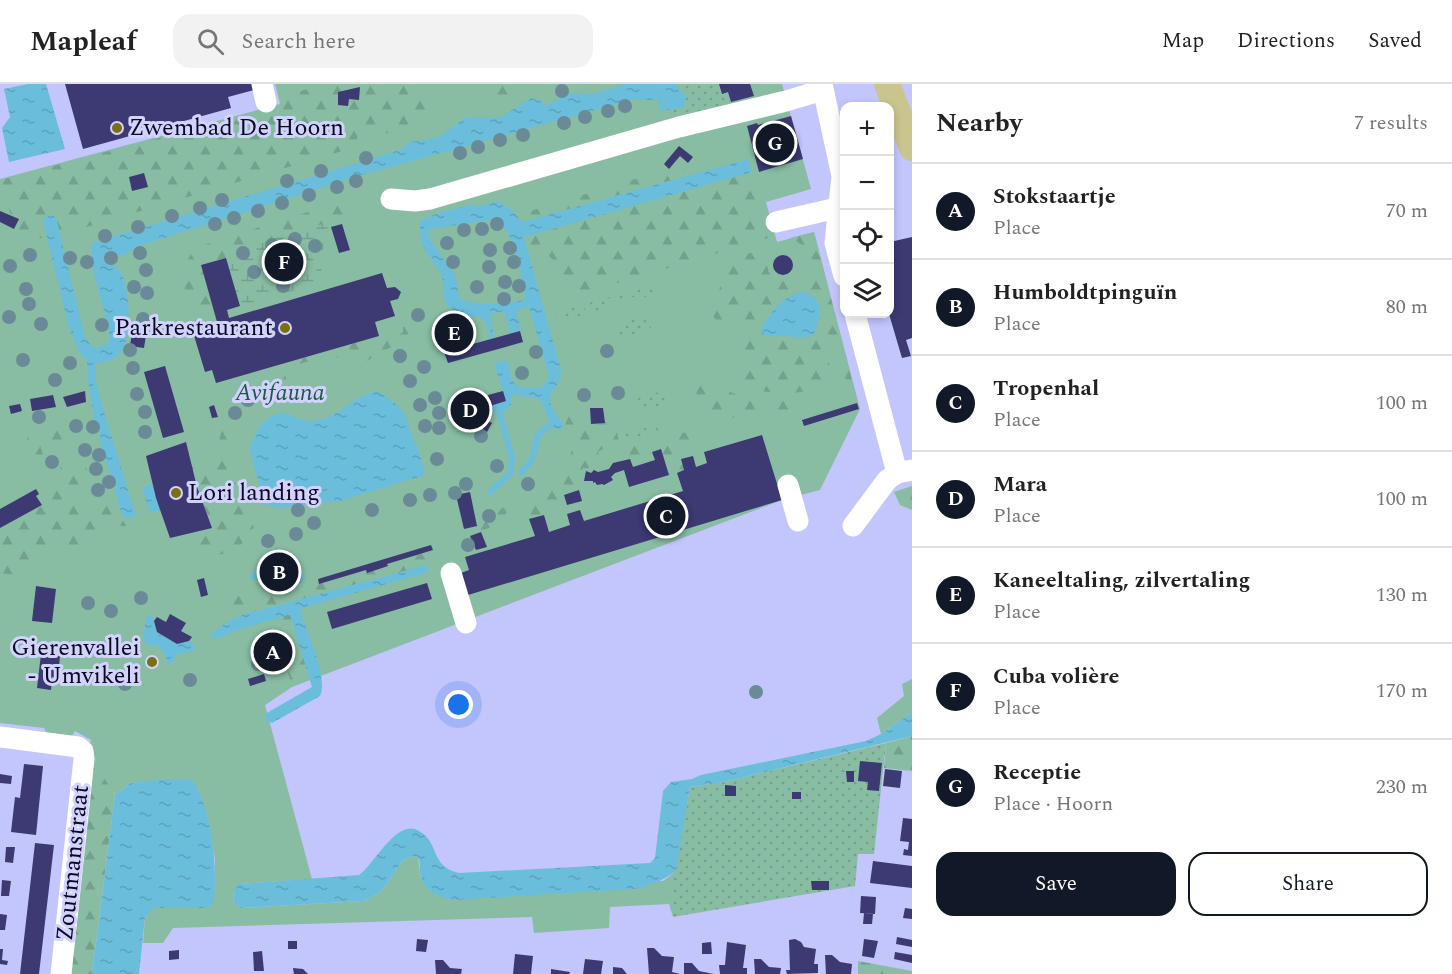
<!DOCTYPE html>
<html lang="en">
<head>
<meta charset="utf-8">
<style>
  body { margin:0; font-family:Spectral,serif; background:#f2f2f2; color:#222 }
  .controls { position:absolute; right:18px; top:18px; display:grid; overflow:hidden; border-radius:12px; box-shadow:0 3px 9px #0003 }
  .controls button { width:54px; height:54px; display:grid; place-items:center; padding:0; border:0; border-bottom:2px solid #e0e0e0; background:#fff; color:#222; font:30px sans-serif }
  .you { position:absolute; left:459px; top:621px; width:21px; height:21px; margin:-15px; border:4px solid #fff; border-radius:50%; background:#1a73e8; box-shadow:0 0 0 9px #1a73e833 }
  .badge { display:grid; place-items:center; width:39px; height:39px; border-radius:50%; background:#111827; color:#fff; font-size:20px; font-weight:700 }
  .pin { position:absolute; translate:-50% -50%; border:3px solid #fff; box-shadow:0 2px 6px #0006 }
  .list { margin:0; padding:0; list-style:none }
  h2 { display:flex; justify-content:space-between; align-items:center; height:78px; margin:0; padding:0 24px; font-size:26px }
  h2 small { font-size:20px; font-weight:400; color:#767676 }
  .list li { display:grid; grid-template-columns:39px 1fr auto; gap:18px; align-items:center; box-sizing:border-box; height:96px; padding:0 24px; border-top:2px solid #e0e0e0 }
  .list b { display:block; font-size:22px; white-space:nowrap }
  .list p { margin:0; font-size:20px; white-space:nowrap; color:#767676 }
  .list em { font-size:20px; font-style:normal; color:#767676 }
  .actions { display:flex; gap:12px; padding:18px 24px }
  .actions a { flex:1; padding:14px 0; border:2px solid #111827; border-radius:18px; text-align:center; font-size:21px; color:#111827 }
  .actions .main { background:#111827; color:#fff }
  .icon { flex:none; width:33px; height:33px; fill:none; stroke:currentColor; stroke-width:2; stroke-linecap:round; stroke-linejoin:round }
  .map { position:relative; flex:none; width:912px; height:890px; overflow:hidden }
  header { display:flex; align-items:center; gap:36px; box-sizing:border-box; height:84px; padding:0 30px; background:#fff; border-bottom:2px solid #e0e0e0 }
  header strong { font-size:28px }
  nav { display:flex; gap:33px; margin-inline-start:auto; font-size:21px }
  .search { width:420px; height:54px; background:#f2f2f2; display:flex; align-items:center; gap:15px; box-sizing:border-box; padding:0 21px; border-radius:18px; color:#767676; font-size:22px }
  main { display:flex }
  aside { flex:1; background:#fff }
  .map>svg:first-child { display:block }
  .green { fill:#88bda3 }
  .forest { fill:url(#forest-firs); fill-rule:evenodd }
  .wetland { fill:url(#wetland-marsh) }
  .garden { fill:url(#garden-dots) }
  .water { fill:url(#water-ripples); fill-rule:evenodd }
  .lines { fill:none; stroke-linecap:round; stroke-linejoin:round }
  .stream { stroke:#6abedb; stroke-width:6 }
  .building { fill:#3c3973 }
  .minor { stroke:#fff; stroke-width:21 }
  .major { stroke:#cac48d; stroke-width:26 }
  .tree { fill:#698a96 }
  .poi-dot { fill:#7a700f; stroke:#d1d3fe; stroke-width:2 }
  .labels { text-anchor:middle; dominant-baseline:central; stroke-width:6; stroke-linejoin:round; paint-order:stroke }
  .poi-label { font-size:24px; fill:#09081f; stroke:#d1d3fe; text-anchor:start }
  .park-label { font-size:24px; font-style:italic; fill:#1f5941; stroke:#d1d3fe }
  .street-label { font-size:24px; fill:#09081f; stroke:#d1d3fe }
</style>
</head>
<body>
<header>
<strong>Mapleaf</strong>
<div class="search"><svg class="icon" aria-label="search" viewBox="0 0 24 24"><circle cx="10" cy="10" r="6"/><path d="M15 15l6 6"/></svg>Search here</div>
<nav><a>Map</a><a>Directions</a><a>Saved</a></nav>
</header>
<main>
<div class="map">
<svg width="912" height="890" viewBox="0 0 912 890">
  <defs>
    <pattern id="forest-firs" width="22" height="20" patternUnits="userSpaceOnUse" patternTransform="scale(1.5)"><rect width="22" height="20" fill="#88bda3"/><path d="M5 1l3.5 6h-7zM16 11l3.5 6h-7z" fill="#74a18c"/></pattern>
    <pattern id="wetland-marsh" width="20" height="14" patternUnits="userSpaceOnUse" patternTransform="scale(1.5)"><rect width="20" height="14" fill="#88bda3"/><path d="M1 5h8M5 5V1M11 12h8M15 12V8" fill="none" stroke="#74a18c"/></pattern>
    <pattern id="garden-dots" width="8" height="8" patternUnits="userSpaceOnUse" patternTransform="scale(1.5)"><rect width="8" height="8" fill="#88bda3"/><path d="M2 2h.1M6 6h.1" fill="none" stroke="#74a18c" stroke-width="1.8" stroke-linecap="round"/></pattern>
    <pattern id="water-ripples" width="26" height="14" patternUnits="userSpaceOnUse" patternTransform="scale(1.5)"><rect width="26" height="14" fill="#6abedb"/><path d="M2 4q2-2 4 0t4 0M15 11q2-2 4 0t4 0" fill="none" stroke="#5ba2bc"/></pattern>
  </defs>
  <rect width="100%" height="100%" fill="#c3c5fd"/>
  <g class="green">
    <path d="M275 0H782L811 105 766 118 777 158 814 148 860 325 820 406 782 416 292 603 265 621 312 795 240 800 234 808 233 818 241 824 363 817 381 808 403 776 414 772 418 773 421 795 663 797 676 787 669 820 610 823 609 844 534 849 532 833 173 844 163 859H143L145 833 154 823 207 824 214 811 215 775 207 732 198 705 187 695 131 699 115 711C106 697 84 673 91 656L75 647 72 652 47 650 44 644 0 639V95L280 20Z"/>
    <path d="M912 595V630L908 631 881 650 877 634 904 612 902 600Z"/>
  </g>
  <g class="forest">
    <path d="M276 0H298L300 7 328 0H423L427 15 430 42 393 52 390 48 376 53 359 50 352 64 60 151 56 134 43 137 47 154H13L14 145 19 135 10 129 1 96 281 21ZM144 89 148 103 132 106 129 93Z"/>
    <path d="M472 0H531C520 16 497 19 479 15L475 9Z"/>
    <path d="M662 84 671 88 684 85 690 91 522 138 513 127 498 117 497 114C508 108 516 118 521 127L527 128 635 95H649L650 89Z"/>
    <path d="M752 88 768 154 571 213 561 208 551 173 543 171 530 175 524 153Z"/>
    <path d="M337 119H347V139L339 141V136L225 170 226 174 201 181 215 231 201 229 188 220C182 196 179 182 197 163Z"/>
    <path d="M814 148 853 301 841 290 840 270 837 258 830 251 824 248 820 239 821 227 810 209 803 208 802 199 813 195C817 177 808 162 790 154Z"/>
    <path d="M753 168 772 169 768 187 772 193 781 196 795 193 794 203 798 209C783 211 770 231 762 243L769 252C784 250 798 254 813 252L817 245C824 263 833 280 830 300 791 315 767 310 729 298 729 288 738 286 739 277 741 268 739 257 740 247L731 238 716 236 712 231C715 211 725 199 724 178Z"/>
    <path d="M408 241 412 253 375 271 355 287 342 290 347 280 353 275C329 270 306 277 284 286L290 311 287 314 279 313 273 305 268 284 385 250 389 254H393L403 248V243Z"/>
    <path d="M703 298 741 312 770 317 769 332C730 327 706 353 694 300Z"/>
    <path d="M782 316 790 318C795 328 800 345 786 350 779 343 778 330 778 320Z"/>
    <path d="M611 321 619 358 599 367 594 384H583L578 402 564 406 557 419 544 417 542 412C565 401 582 366 563 345L569 332 590 326 591 340 604 339V323Z"/>
    <path d="M32 327C39 355 48 412 80 420 93 424 105 421 118 418L125 435 136 432 137 441C125 446 111 438 99 434L93 467 49 465 32 473 24 492 0 489V444L42 422 36 412V405L48 399 26 362Z"/>
    <path d="M55 337 63 338C72 349 74 358 63 368 49 363 48 352 49 339Z"/>
    <path d="M223 342 232 349 237 350C228 385 235 413 254 443L238 465 203 476 198 471 191 449 212 444 197 403 190 377 215 371Z"/>
    <path d="M694 346 692 359 664 375 661 365 653 368 655 376 633 383 630 375 614 378 609 385H605L604 380 605 371 619 366Z"/>
    <path d="M692 365 693 372 681 376 684 386 669 391 666 380Z"/>
    <path d="M70 373 80 375C88 385 99 404 83 411 70 406 64 397 60 383Z"/>
    <path d="M912 402V426L900 421 894 408Z"/>
    <path d="M535 415 536 422 544 431 529 435 521 426 511 423 505 431 496 434 493 442 475 450V442L477 441 474 424C492 438 497 424 514 418 521 415 528 415 535 415Z"/>
    <path d="M433 466 436 477 426 481 234 534 228 523 218 518 269 503 295 506 366 486 367 488 387 483V480Z"/>
    <path d="M290 530 309 591 290 596 274 535Z"/>
    <path d="M912 652V687L884 684 886 659Z"/>
    <path d="M92 675 115 711 92 890H67Z"/>
    <path d="M858 877 912 887V890H858Z"/>
  </g>
  <path class="wetland" d="M339 135V141L325 145 320 199 240 222 225 170Z"/>
  <g class="garden">
    <path d="M675 0H719L722 9 728 8 731 18 669 38 672 26 684 23 686 12Z"/>
    <path d="M646 203 654 206 658 212C646 214 634 211 622 215 611 218 604 226 591 229L588 222 589 219Z"/>
    <path d="M581 221 584 222 586 230 566 235H556V228Z"/>
    <path d="M639 233 647 237 652 245 619 254C617 240 625 233 639 233Z"/>
    <path d="M667 306 665 317 657 325 645 324 637 314Z"/>
    <path d="M657 343 659 348 626 357 624 349 636 345Z"/>
    <path d="M886 659 874 770H858L855 802 673 833 669 820 690 703 724 698Z"/>
  </g>
  <g class="water">
    <path d="M28 0H46L65 65 9 78 2 44 10 33 4 5Z"/>
    <path d="M625 0H675L686 12 684 23 660 27 658 16H631L355 93 136 163 124 171H108L107 176C113 181 120 186 123 193 130 210 132 253 121 268 116 276 105 278 96 279V296L101 318 136 432 125 435 119 423 114 400 102 368 99 349 95 340 88 296 87 277 78 266 69 244 43 137 44 133 52 131 56 133 85 253 92 263C99 263 107 263 110 255 106 223 90 191 91 159L400 66 411 58 439 53 465 34 501 33 531 14 539 16 547 21 570 9 592 10Z"/>
    <path d="M748 75 752 88 524 153 561 286C562 301 549 306 550 317 551 326 560 334 564 342L560 346 552 342 540 315 520 312 517 310 511 312V321L499 332 490 325V322L506 317 494 279 507 276C514 302 511 306 542 303L549 293 529 223 516 226 521 246 510 249 504 227 490 230 494 254 490 255 486 239 478 232C469 234 465 234 457 229 435 216 449 206 440 189 428 167 419 167 420 138 432 129 459 123 475 121L476 123 498 117 513 127 522 138ZM491 136C496 138 500 139 504 143 511 152 528 206 524 216 511 220 469 222 459 214L456 193 429 154 428 149 430 145Z"/>
    <path d="M803 208C827 214 820 236 813 252L801 254 781 251H764L761 247 762 243C773 226 782 212 803 208Z"/>
    <path d="M378 307C404 325 406 326 413 357L416 358 425 388 422 392 337 418 315 419 285 424 265 421 249 364C255 353 257 341 269 334 288 323 293 336 310 337 336 338 354 310 378 307Z"/>
    <path d="M152 400 160 426 154 428 149 426 143 407 145 402Z"/>
    <path d="M290 472 297 474C301 481 302 488 305 494L303 498 292 501 283 499V494L291 487 280 483 264 496 249 495 253 487 271 481H279L284 474Z"/>
    <path d="M426 481 428 488 300 525C305 545 329 594 320 612L272 639 265 636V630L312 603 290 531 243 544 216 555 210 551 223 541 238 532Z"/>
    <path d="M151 531 155 537 157 548 177 560 190 557 195 562 193 567 177 570 172 579H167L166 572 158 561H148L143 556 146 533Z"/>
    <path d="M912 630V652L724 698 690 703 676 787C662 797 651 802 634 805L452 816C439 813 425 807 421 793 419 786 421 780 418 773L414 772 403 776 381 808 363 817 241 824 233 818 235 803 240 800 359 791C374 781 397 733 419 747 440 758 429 782 459 789L650 779 655 774 663 707 671 698 692 695 701 691 866 657 881 650 908 631Z"/>
    <path d="M168 695H187L194 697C213 734 217 778 214 819L207 824H154L145 833 139 890H92L115 711 131 699Z"/>
  </g>
  <g class="lines">
    <g class="stream">
      <path d="M521 389 532 376 538 351 551 340"/>
      <path d="M490 408 510 390 512 374 500 331"/>
    </g>
  </g>
  <g class="building">
    <path d="M65 0H252L254 6 228 13 231 24 83 65Z"/>
    <path d="M719 0H750L754 12 731 18 728 8 722 10Z"/>
    <path d="M360 3 359 16 349 15 348 22 338 21V8Z"/>
    <path d="M791 32 803 75 759 88 747 42 757 39 758 41Z"/>
    <path d="M679 62 693 73 688 79 680 72 669 85 664 80Z"/>
    <path d="M144 89 148 103 132 107 129 93Z"/>
    <path d="M0 127 19 135 14 145 0 138Z"/>
    <path d="M342 140 350 166 339 169 331 143Z"/>
    <path d="M912 153V254L906 256 911 272 902 274 889 230 890 158Z"/>
    <circle cx="783" cy="181" r="10"/>
    <path d="M226 174 240 222 227 226 229 234 382 189 387 204 395 203 401 208 398 215 390 217 395 232 375 238 379 252 216 299 212 286 205 288 192 245 217 238 201 181Z"/>
    <path d="M520 247 523 258 448 279 444 268Z"/>
    <path d="M132 248 146 251 144 264 130 262Z"/>
    <path d="M165 282 184 348 163 354 144 288Z"/>
    <path d="M85 307 86 318 67 323 63 313Z"/>
    <path d="M503 307 506 317 490 322 488 311Z"/>
    <path d="M53 311 56 323 32 327 30 315Z"/>
    <path d="M857 319 859 325 804 342 802 336Z"/>
    <path d="M20 320 22 327 11 330 9 322Z"/>
    <path d="M214 321 218 333 212 334 209 323Z"/>
    <path d="M590 324H603L605 339 591 340Z"/>
    <path d="M480 333 492 339 487 348 475 341Z"/>
    <path d="M762 351 782 416 468 511 461 489 469 486 465 473 535 452 529 435 544 431 549 448 570 441 567 430 580 426 584 437 683 407 677 389 684 386 681 375 693 372 696 383 707 379 704 368Z"/>
    <path d="M186 358 197 403 212 444 170 454 156 414 146 372Z"/>
    <path d="M661 365 669 391 629 403 624 386 615 389 611 393 613 396 604 401 602 400 597 401 595 398 593 399V397H584L586 387 591 389 594 386 598 388 609 385 613 379 630 375 633 383 655 376 652 368Z"/>
    <path d="M36 405 39 410 36 412 42 421 0 444V425Z"/>
    <path d="M579 406 582 417 567 421 564 411Z"/>
    <path d="M470 408 477 442 464 445 456 411Z"/>
    <path d="M481 448 487 463 476 466 470 452Z"/>
    <path d="M431 461 433 466 387 480 388 482 367 489 366 486 319 500 318 495Z"/>
    <path d="M204 494 208 511 201 513 197 496Z"/>
    <path d="M427 499 432 515 332 545 327 528Z"/>
    <path d="M36 502 56 505 52 539 32 537Z"/>
    <path d="M170 530 186 539 181 547 192 553 189 557 177 560 157 548 154 537 157 533 166 538Z"/>
    <path d="M48 568 58 569V572H60L58 594 52 593 51 606 37 604 41 570 48 571Z"/>
    <path d="M264 590 266 597 250 602 248 595Z"/>
    <path d="M860 677 882 679 879 707 867 706 868 698 858 697Z"/>
    <path d="M24 680 43 682 36 751 11 748 15 713 20 714Z"/>
    <path d="M885 685 902 687 900 704 883 702Z"/>
    <path d="M846 687H854V698H847Z"/>
    <path d="M0 690 12 692 11 700 0 699Z"/>
    <path d="M725 701 736 702V712H725Z"/>
    <rect x="792" y="708" width="9" height="7"/>
    <path d="M903 734 912 735V772L903 771 904 765 908 766 909 758 900 757Z"/>
    <path d="M35 759 54 761 52 778 39 890H20Z"/>
    <path d="M6 763H15L13 779 5 778Z"/>
    <path d="M873 777 912 782V804L870 799Z"/>
    <path d="M2 796 11 797 9 812H1Z"/>
    <path d="M811 797H829V806H812Z"/>
    <path d="M861 812 876 813 875 830 860 829Z"/>
    <path d="M905 824 912 825V835L903 834Z"/>
    <path d="M864 829 873 830 872 840H863Z"/>
    <path d="M0 830 7 831 5 846H0Z"/>
    <path d="M897 853 912 856V863L896 860Z"/>
    <path d="M417 855 428 856 426 868 416 867Z"/>
    <path d="M795 855 801 858 804 863 816 865 814 880H818V889L787 890 786 886H790L789 856Z"/>
    <path d="M864 855 878 857 874 874 862 872Z"/>
    <rect x="288" y="857" width="9" height="8"/>
    <path d="M711 858 712 870H702V859Z"/>
    <path d="M727 858 746 861 743 884H747V890H720L719 881H725Z"/>
    <path d="M647 864H654L662 872 674 873 672 888 680 890H649Z"/>
    <path d="M0 865H3L2 876 8 877 7 881 0 880Z"/>
    <path d="M179 866V875L169 876V867Z"/>
    <path d="M262 867 264 887H254L253 868Z"/>
    <path d="M895 868 912 871V879L894 875Z"/>
    <path d="M515 870 533 872 531 890H513Z"/>
    <path d="M825 871H832L840 878 852 880 851 890H826Z"/>
    <path d="M585 875 603 877 601 890H583Z"/>
    <path d="M754 875H761L769 883 781 884 780 890H755Z"/>
    <path d="M435 876H443L450 884 462 885 461 890H436Z"/>
    <path d="M684 879H692L699 887 714 890H684Z"/>
    <path d="M613 883 622 884 627 890H613Z"/>
    <path d="M293 884 303 885 308 890H294Z"/>
    <path d="M551 885 570 888 569 890H551Z"/>
  </g>
  <g class="lines">
    <g class="minor">
      <path d="M262 0 266 18"/>
      <path d="M822 0 842 92 835 159 844 192"/>
      <path d="M391 115 415 117 430 115 679 43 786 17 823 6"/>
      <path d="M776 138 837 124"/>
      <path d="M855 230 897 389 912 386"/>
      <path d="M788 401 798 437"/>
      <path d="M853 442 887 396 897 389"/>
      <path d="M451 489 466 539"/>
      <path d="M0 653 78 663 83 667 84 675 61 890"/>
    </g>
    <path class="major" d="M887 0 912 64"/>
  </g>
  <g class="tree">
    <circle cx="562" cy="7" r="7"/>
    <circle cx="625" cy="22" r="7"/>
    <circle cx="608" cy="27" r="7"/>
    <circle cx="585" cy="33" r="7"/>
    <circle cx="564" cy="39" r="7"/>
    <circle cx="523" cy="51" r="7"/>
    <circle cx="500" cy="56" r="7"/>
    <circle cx="478" cy="63" r="7"/>
    <circle cx="460" cy="69" r="7"/>
    <circle cx="366" cy="74" r="7"/>
    <circle cx="321" cy="87" r="7"/>
    <circle cx="287" cy="97" r="7"/>
    <circle cx="356" cy="97" r="7"/>
    <circle cx="337" cy="103" r="7"/>
    <circle cx="309" cy="111" r="7"/>
    <circle cx="222" cy="116" r="7"/>
    <circle cx="282" cy="119" r="7"/>
    <circle cx="200" cy="124" r="7"/>
    <circle cx="258" cy="127" r="7"/>
    <circle cx="172" cy="132" r="7"/>
    <circle cx="234" cy="134" r="7"/>
    <circle cx="215" cy="140" r="7"/>
    <circle cx="497" cy="140" r="7"/>
    <circle cx="138" cy="143" r="7"/>
    <circle cx="482" cy="145" r="7"/>
    <circle cx="464" cy="146" r="7"/>
    <circle cx="105" cy="152" r="7"/>
    <circle cx="295" cy="155" r="7"/>
    <circle cx="447" cy="159" r="7"/>
    <circle cx="272" cy="161" r="7"/>
    <circle cx="315" cy="162" r="7"/>
    <circle cx="510" cy="164" r="7"/>
    <circle cx="490" cy="166" r="7"/>
    <circle cx="140" cy="169" r="7"/>
    <circle cx="243" cy="169" r="7"/>
    <circle cx="30" cy="171" r="7"/>
    <circle cx="70" cy="174" r="7"/>
    <circle cx="111" cy="174" r="7"/>
    <circle cx="87" cy="178" r="7"/>
    <circle cx="453" cy="178" r="7"/>
    <circle cx="514" cy="178" r="7"/>
    <circle cx="10" cy="182" r="7"/>
    <circle cx="489" cy="183" r="7"/>
    <circle cx="298" cy="185" r="7"/>
    <circle cx="146" cy="186" r="7"/>
    <circle cx="254" cy="188" r="7"/>
    <circle cx="505" cy="198" r="7"/>
    <circle cx="283" cy="202" r="7"/>
    <circle cx="519" cy="202" r="7"/>
    <circle cx="134" cy="203" r="7"/>
    <circle cx="477" cy="203" r="7"/>
    <circle cx="26" cy="205" r="7"/>
    <circle cx="147" cy="209" r="7"/>
    <circle cx="504" cy="215" r="7"/>
    <circle cx="29" cy="220" r="7"/>
    <circle cx="418" cy="231" r="7"/>
    <circle cx="9" cy="233" r="7"/>
    <circle cx="143" cy="235" r="7"/>
    <circle cx="41" cy="240" r="7"/>
    <circle cx="102" cy="241" r="7"/>
    <circle cx="446" cy="256" r="7"/>
    <circle cx="465" cy="258" r="7"/>
    <circle cx="130" cy="266" r="7"/>
    <circle cx="607" cy="267" r="7"/>
    <circle cx="536" cy="268" r="7"/>
    <circle cx="400" cy="272" r="7"/>
    <circle cx="23" cy="276" r="7"/>
    <circle cx="70" cy="279" r="7"/>
    <circle cx="424" cy="283" r="7"/>
    <circle cx="133" cy="284" r="7"/>
    <circle cx="522" cy="289" r="7"/>
    <circle cx="55" cy="296" r="7"/>
    <circle cx="410" cy="297" r="7"/>
    <circle cx="618" cy="309" r="7"/>
    <circle cx="137" cy="310" r="7"/>
    <circle cx="584" cy="311" r="7"/>
    <circle cx="435" cy="314" r="7"/>
    <circle cx="248" cy="316" r="7"/>
    <circle cx="420" cy="321" r="7"/>
    <circle cx="145" cy="328" r="7"/>
    <circle cx="235" cy="329" r="7"/>
    <circle cx="439" cy="329" r="7"/>
    <circle cx="39" cy="333" r="7"/>
    <circle cx="76" cy="342" r="7"/>
    <circle cx="425" cy="342" r="7"/>
    <circle cx="93" cy="343" r="7"/>
    <circle cx="439" cy="344" r="7"/>
    <circle cx="145" cy="348" r="7"/>
    <circle cx="481" cy="352" r="7"/>
    <circle cx="85" cy="366" r="7"/>
    <circle cx="99" cy="371" r="7"/>
    <circle cx="437" cy="375" r="7"/>
    <circle cx="52" cy="378" r="7"/>
    <circle cx="497" cy="382" r="7"/>
    <circle cx="96" cy="385" r="7"/>
    <circle cx="109" cy="398" r="7"/>
    <circle cx="466" cy="400" r="7"/>
    <circle cx="528" cy="400" r="7"/>
    <circle cx="98" cy="406" r="7"/>
    <circle cx="455" cy="409" r="7"/>
    <circle cx="430" cy="411" r="7"/>
    <circle cx="410" cy="416" r="7"/>
    <circle cx="298" cy="426" r="7"/>
    <circle cx="372" cy="426" r="7"/>
    <circle cx="489" cy="432" r="7"/>
    <circle cx="314" cy="439" r="7"/>
    <circle cx="296" cy="450" r="7"/>
    <circle cx="268" cy="457" r="7"/>
    <circle cx="468" cy="461" r="7"/>
    <circle cx="141" cy="514" r="7"/>
    <circle cx="88" cy="519" r="7"/>
    <circle cx="111" cy="527" r="7"/>
    <circle cx="258" cy="580" r="7"/>
    <circle cx="190" cy="596" r="7"/>
    <circle cx="125" cy="600" r="7"/>
    <circle cx="756" cy="608" r="7"/>
  </g>
  <g class="poi-dot">
    <circle cx="117" cy="44" r="6"/>
    <circle cx="285" cy="244" r="6"/>
    <circle cx="176" cy="409" r="6"/>
    <circle cx="152" cy="578" r="6"/>
  </g>
  <g class="labels">
    <g class="poi-label">
      <text x="129" y="44">Zwembad De Hoorn</text>
      <text x="273" y="244" text-anchor="end">Parkrestaurant</text>
      <text x="188" y="409">Lori landing</text>
      <text x="140" y="564" text-anchor="end">Gierenvallei<tspan x="140" dy="28">- Umvikeli</tspan></text>
    </g>
    <g class="park-label">
      <text x="280" y="309">Avifauna</text>
    </g>
    <g class="street-label">
      <text transform="translate(73 779) rotate(-84)">Zoutmanstraat</text>
    </g>
  </g>
</svg>
<div class="controls">
<button>+</button>
<button>−</button>
<button><svg class="icon" aria-label="locate" viewBox="0 0 24 24"><circle cx="12" cy="12" r="6"/><path d="M12 2v4M12 18v4M2 12h4M18 12h4"/></svg></button>
<button><svg class="icon" aria-label="layers" viewBox="0 0 24 24"><path d="M12 4l9 5-9 5-9-5zM3 14l9 5 9-5"/></svg></button>
</div>
<div class="you"></div>
<div class="pin badge" style="left:273px;top:568px">A</div>
<div class="pin badge" style="left:279px;top:488px">B</div>
<div class="pin badge" style="left:666px;top:432px">C</div>
<div class="pin badge" style="left:470px;top:326px">D</div>
<div class="pin badge" style="left:454px;top:249px">E</div>
<div class="pin badge" style="left:284px;top:178px">F</div>
<div class="pin badge" style="left:775px;top:59px">G</div>
</div>
<aside>
<h2>Nearby<small>7 results</small></h2>
<ul class="list">
<li><span class="badge">A</span><div><b>Stokstaartje</b><p>Place</p></div><em>70 m</em></li>
<li><span class="badge">B</span><div><b>Humboldtpinguïn</b><p>Place</p></div><em>80 m</em></li>
<li><span class="badge">C</span><div><b>Tropenhal</b><p>Place</p></div><em>100 m</em></li>
<li><span class="badge">D</span><div><b>Mara</b><p>Place</p></div><em>100 m</em></li>
<li><span class="badge">E</span><div><b>Kaneeltaling, zilvertaling</b><p>Place</p></div><em>130 m</em></li>
<li><span class="badge">F</span><div><b>Cuba volière</b><p>Place</p></div><em>170 m</em></li>
<li><span class="badge">G</span><div><b>Receptie</b><p>Place · Hoorn</p></div><em>230 m</em></li>
</ul>
<div class="actions"><a class="main">Save</a><a>Share</a></div>
</aside>
</main>
</body>
</html>
